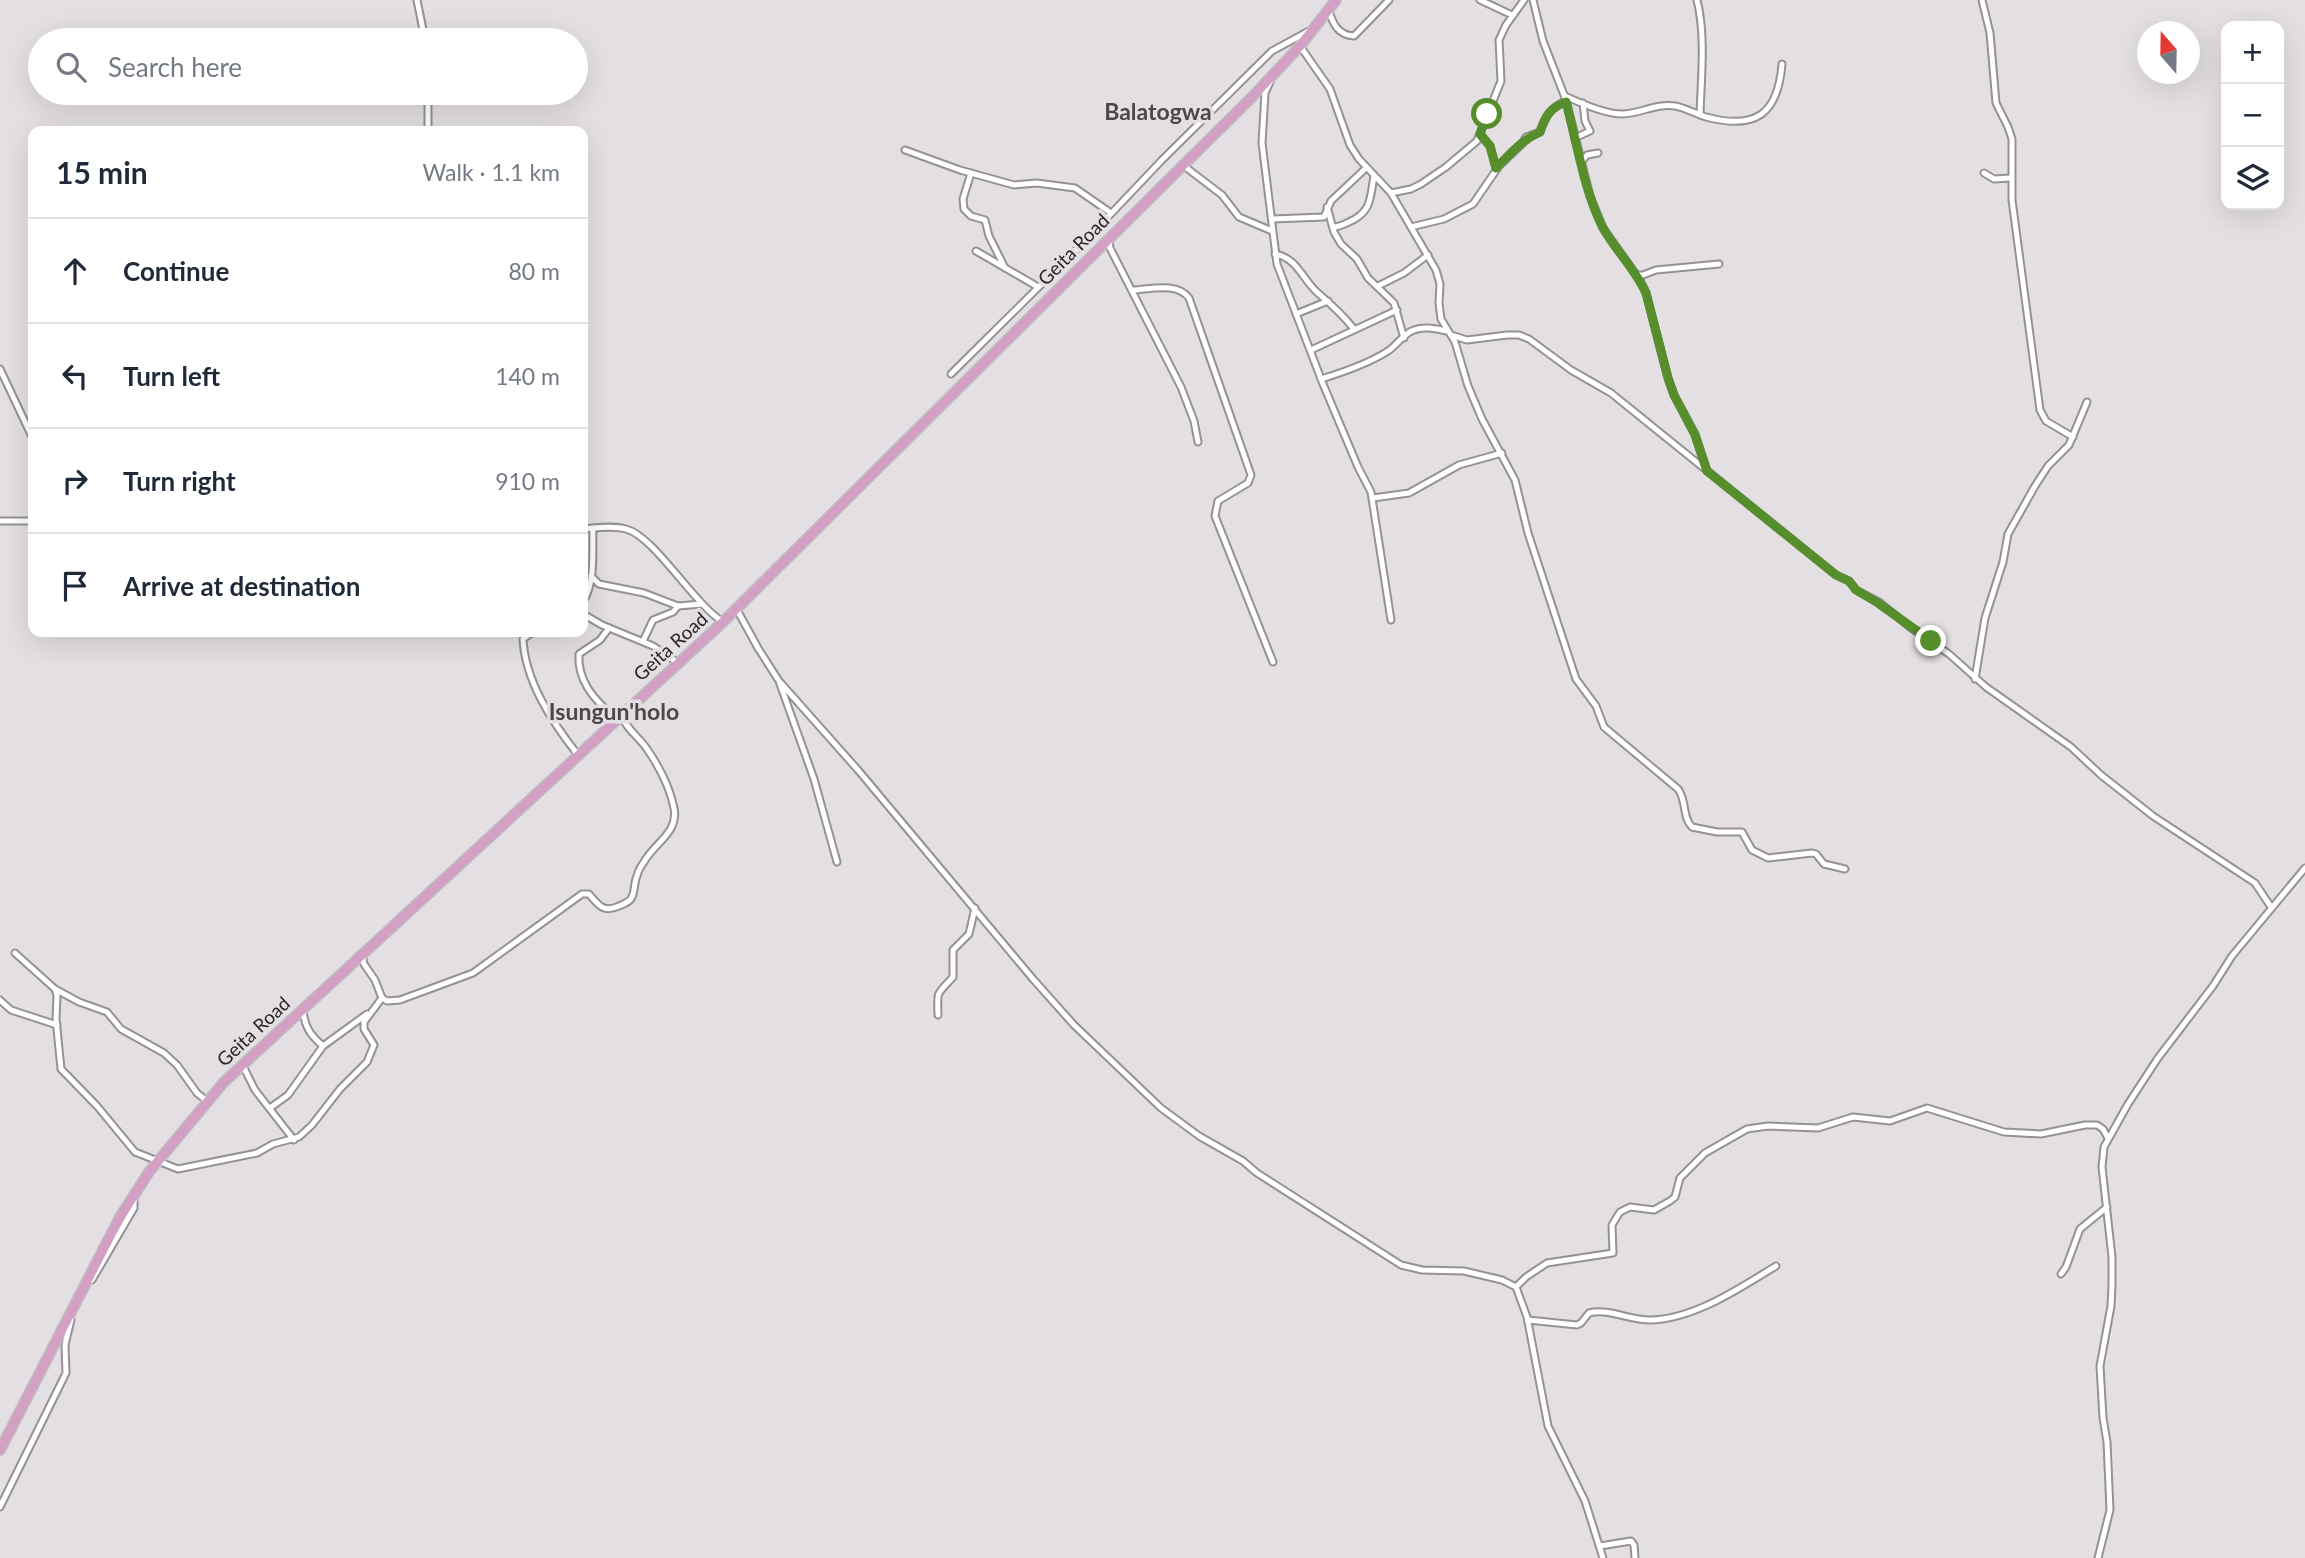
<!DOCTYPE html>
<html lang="en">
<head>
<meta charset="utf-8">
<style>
  body { margin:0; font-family:Lato,sans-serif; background:#f2f2f3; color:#1f2937 }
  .controls { position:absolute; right:21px; top:21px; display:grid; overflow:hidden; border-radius:14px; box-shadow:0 7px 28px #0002 }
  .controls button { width:63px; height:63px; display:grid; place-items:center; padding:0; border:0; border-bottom:2px solid #e0e1e3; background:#fff; color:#1f2937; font:35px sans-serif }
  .compass { position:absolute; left:2137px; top:21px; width:63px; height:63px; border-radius:50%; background:#fff; box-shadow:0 7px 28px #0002; rotate:340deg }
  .stop { position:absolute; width:21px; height:21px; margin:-16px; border:5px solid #568e2b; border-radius:50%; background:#fff }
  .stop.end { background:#568e2b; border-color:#fff; box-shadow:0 2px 7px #0008 }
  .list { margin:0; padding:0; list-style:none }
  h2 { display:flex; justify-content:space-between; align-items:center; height:91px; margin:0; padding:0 28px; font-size:30px }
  h2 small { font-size:23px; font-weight:400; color:#747a83 }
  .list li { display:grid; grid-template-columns:46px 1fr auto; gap:21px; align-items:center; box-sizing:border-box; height:105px; padding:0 28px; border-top:2px solid #e0e1e3 }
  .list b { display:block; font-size:26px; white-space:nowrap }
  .list em { font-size:23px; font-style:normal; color:#747a83 }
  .icon { flex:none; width:38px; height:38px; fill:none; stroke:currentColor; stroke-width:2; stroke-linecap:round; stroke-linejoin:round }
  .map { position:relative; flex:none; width:2305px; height:1558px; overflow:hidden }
  .search { position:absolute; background:#fff; box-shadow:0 7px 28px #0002; left:28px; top:28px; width:560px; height:77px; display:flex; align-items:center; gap:18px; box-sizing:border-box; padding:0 24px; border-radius:38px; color:#747a83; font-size:26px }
  .panel { position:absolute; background:#fff; box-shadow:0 7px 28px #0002; left:28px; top:126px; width:560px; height:511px; border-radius:14px }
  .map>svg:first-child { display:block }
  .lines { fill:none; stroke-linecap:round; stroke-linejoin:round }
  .minor-casing { stroke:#959194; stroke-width:9 }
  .trunk-casing { stroke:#bebebe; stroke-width:12 }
  .minor { stroke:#fff; stroke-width:5 }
  .trunk { stroke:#d39fc4; stroke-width:9 }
  .route { stroke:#568e2b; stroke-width:9 }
  .labels { text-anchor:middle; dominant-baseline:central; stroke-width:7; stroke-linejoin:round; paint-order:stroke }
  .street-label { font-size:19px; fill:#282627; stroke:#e3dfe2 }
  .quarter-label { font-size:23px; font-weight:bold; fill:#4b484a; stroke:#e3dfe2 }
</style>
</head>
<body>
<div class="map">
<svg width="2305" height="1558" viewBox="0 0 2305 1558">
  <rect width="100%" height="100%" fill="#e3dfe2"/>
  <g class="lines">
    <defs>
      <g id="minor">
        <path d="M417 0 425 40"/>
        <path d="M1480 0 1512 15"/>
        <path d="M1533 0 1543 41 1566 100 1590 196 1603 228 1640 280 1646 293 1668 378 1674 395 1695 434 1707 471"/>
        <path d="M1697 0C1706 36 1701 78 1700 115"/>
        <path d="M1982 0 1990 33 1996 103 2008 127 2012 139V200L2040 410 2046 421 2073 437"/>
        <path d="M1329 11C1333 24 1338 35 1354 36L1389 0"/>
        <path d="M1300 46 1330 89 1350 145 1359 159 1391 193 1436 270 1440 284 1439 303 1441 319 1455 342 1468 386 1482 419 1515 480 1528 533 1576 679 1596 706 1604 727 1678 789C1687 801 1682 817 1692 827L1717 832H1742L1752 850 1768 858 1812 853 1816 854 1824 864 1845 869"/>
        <path d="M1270 82 1265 93 1262 143 1277 264 1323 384 1358 467 1371 492 1391 620"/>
        <path d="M428 93V131"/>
        <path d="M1565 96C1580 103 1606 114 1622 114 1640 114 1656 103 1675 106 1686 108 1696 114 1706 117 1755 130 1778 115 1782 64"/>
        <path d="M1480 134 1490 146 1496 168"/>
        <path d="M1575 138 1590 131 1585 121 1583 103"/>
        <path d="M905 150 960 170 1014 185 1037 183 1075 188 1111 213"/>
        <path d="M1582 161 1587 155 1598 153"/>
        <path d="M1184 164V166L1222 195 1239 217 1272 231"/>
        <path d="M971 173 963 199 964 209 971 216 985 220 989 236 1005 268"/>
        <path d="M1984 173 1994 179 2011 178"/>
        <path d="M1391 193 1411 189 1421 184 1446 167 1477 141 1501 81 1499 40 1506 25 1524 0"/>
        <path d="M1327 207 1334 232 1341 244 1357 259 1368 278 1394 303 1404 338"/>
        <path d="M1272 219 1324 217 1331 201 1366 168"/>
        <path d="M1333 227C1339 227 1343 225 1349 222 1372 212 1370 198 1374 176"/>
        <path d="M1411 227 1444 219 1473 204 1499 166 1522 144 1526 137 1540 132C1545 117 1550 108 1566 101"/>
        <path d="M1109 240 1110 248 1181 387 1194 421 1198 442"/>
        <path d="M976 251 1038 287"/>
        <path d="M1275 254C1298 258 1303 281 1319 294 1332 305 1343 315 1354 329"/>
        <path d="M1636 275H1643L1656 270 1719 264"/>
        <path d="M1378 286 1404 273 1428 255"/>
        <path d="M1134 290C1151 289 1178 282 1189 298L1251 475 1248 483 1218 501 1215 516 1273 662"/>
        <path d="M1296 314 1328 301"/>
        <path d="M1451 335 1467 340 1507 335H1519L1529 339 1571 370 1611 393 1836 575 1849 581 1856 590 1879 602 1911 628 1949 654 1986 687 2071 747 2101 775 2153 816 2255 883 2271 907"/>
        <path d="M1311 350 1397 310"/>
        <path d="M0 369 33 439"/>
        <path d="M951 374 1088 238 1162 160 1272 51 1309 31"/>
        <path d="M1321 379C1344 372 1368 364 1388 351 1397 345 1404 333 1414 330 1425 326 1436 329 1447 331"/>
        <path d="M1373 498 1409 493 1459 465 1502 453"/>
        <path d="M0 521H33"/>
        <path d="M583 529C596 528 613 525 626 529 654 536 693 603 723 622"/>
        <path d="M591 576 599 584 644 593 678 606 702 604"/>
        <path d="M583 602C596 581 592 552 593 528"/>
        <path d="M736 608 758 648 779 681 858 770 1033 979 1074 1025 1161 1108 1199 1136 1243 1161 1257 1173 1401 1265 1422 1270 1464 1271 1502 1280 1516 1287 1527 1317 1548 1426 1585 1501 1603 1558"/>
        <path d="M583 614 602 625 653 646 678 663"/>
        <path d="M609 628 600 640 579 654C577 682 596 703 618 719"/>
        <path d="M533 632 523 639C525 681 552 722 578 755"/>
        <path d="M643 641 653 620 673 612 678 606"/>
        <path d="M1975 679 1985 618 2003 562 2008 534 2035 486 2048 466 2069 445 2087 402"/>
        <path d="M780 684 814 779 837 862"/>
        <path d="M15 953 55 989 79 1002 107 1012 121 1029 164 1053 177 1065 197 1093 207 1101"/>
        <path d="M362 954 364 964 375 980 382 998 387 1001 400 1000 473 973 582 894H589C599 906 604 913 619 906 624 904 630 902 632 897 635 891 634 882 637 876 638 871 641 866 644 862 654 843 679 833 674 808 670 788 658 765 647 749 640 738 624 727 622 715"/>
        <path d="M55 989 57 995 56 1019 61 1069 97 1106 135 1152 178 1169 257 1153 273 1144 299 1137 312 1125 340 1089 367 1062 374 1045 364 1029V1022L382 998"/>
        <path d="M0 1000 11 1010 57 1025"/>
        <path d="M303 1009C304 1026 310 1035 323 1046"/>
        <path d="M938 1015C937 989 937 995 953 977V950L969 934 975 908"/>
        <path d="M243 1066 255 1090 294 1140"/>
        <path d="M270 1108 288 1095 323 1046 367 1014"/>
        <path d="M2061 1274 2066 1267 2080 1229 2107 1207"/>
        <path d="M92 1280 134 1208V1200"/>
        <path d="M1516 1287 1526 1277 1547 1263 1613 1253 1612 1225 1620 1212 1630 1207 1654 1210 1670 1201 1675 1197 1680 1178 1705 1153 1747 1129 1768 1126 1818 1128 1853 1117 1890 1121 1927 1108 2004 1132 2041 1134 2085 1125H2097L2103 1129 2108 1138"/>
        <path d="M1528 1320 1577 1325 1581 1323 1589 1313C1610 1308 1630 1321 1652 1320 1696 1318 1740 1288 1776 1266"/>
        <path d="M0 1507 66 1373 65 1345 71 1320"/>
        <path d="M1600 1546 1631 1541 1634 1545 1635 1558"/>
        <path d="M2098 1558 2110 1510 2107 1442 2103 1418 2100 1366 2111 1306 2112 1285V1257L2102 1167 2104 1147 2128 1104 2158 1058 2213 986 2232 956 2305 868"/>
      </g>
      <path id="trunk" d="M0 1450 120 1217 149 1172 224 1082 723 622 1255 94 1300 46 1336 0"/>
    </defs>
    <use href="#minor" class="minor-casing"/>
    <use href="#trunk" class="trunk-casing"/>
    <use href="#minor" class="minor"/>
    <use href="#trunk" class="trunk"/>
  </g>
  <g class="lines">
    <path class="route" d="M1487 114 1480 134 1490 146 1496 168C1511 153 1522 140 1540 132 1545 117 1550 107 1566 102 1577 143 1584 191 1603 228 1616 251 1635 269 1646 293L1668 378 1674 395 1695 435 1707 471 1836 575 1849 581 1856 590 1878 603 1931 641"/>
  </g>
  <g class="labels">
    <g class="street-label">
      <text transform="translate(1073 249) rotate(-45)">Geita Road</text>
      <text transform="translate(670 646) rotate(-42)">Geita Road</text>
      <text transform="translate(253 1031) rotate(-43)">Geita Road</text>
    </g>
    <g class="quarter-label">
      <text x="1158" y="111">Balatogwa</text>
      <text x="614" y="711">Isungun'holo</text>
    </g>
  </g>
</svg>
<div class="controls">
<button>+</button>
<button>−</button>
<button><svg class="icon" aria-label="layers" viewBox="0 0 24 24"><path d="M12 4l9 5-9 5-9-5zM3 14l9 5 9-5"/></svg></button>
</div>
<svg class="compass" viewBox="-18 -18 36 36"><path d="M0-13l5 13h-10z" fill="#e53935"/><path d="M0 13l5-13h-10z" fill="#747a83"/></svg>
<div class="stop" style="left:1487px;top:114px"></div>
<div class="stop end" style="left:1931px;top:641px"></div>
<div class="search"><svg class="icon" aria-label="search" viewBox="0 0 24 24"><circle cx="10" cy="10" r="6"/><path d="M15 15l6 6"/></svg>Search here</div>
<section class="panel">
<h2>15 min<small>Walk · 1.1 km</small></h2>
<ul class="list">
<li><svg class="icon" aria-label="ahead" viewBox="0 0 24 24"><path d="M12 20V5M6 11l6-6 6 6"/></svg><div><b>Continue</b></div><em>80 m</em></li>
<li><svg class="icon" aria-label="left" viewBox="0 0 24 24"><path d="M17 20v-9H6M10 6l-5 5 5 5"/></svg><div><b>Turn left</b></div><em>140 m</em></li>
<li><svg class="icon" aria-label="right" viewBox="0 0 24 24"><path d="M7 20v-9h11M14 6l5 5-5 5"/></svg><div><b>Turn right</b></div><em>910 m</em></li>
<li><svg class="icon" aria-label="arrive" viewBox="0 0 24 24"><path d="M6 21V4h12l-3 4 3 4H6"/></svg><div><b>Arrive at destination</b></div></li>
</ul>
</section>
</div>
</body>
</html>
